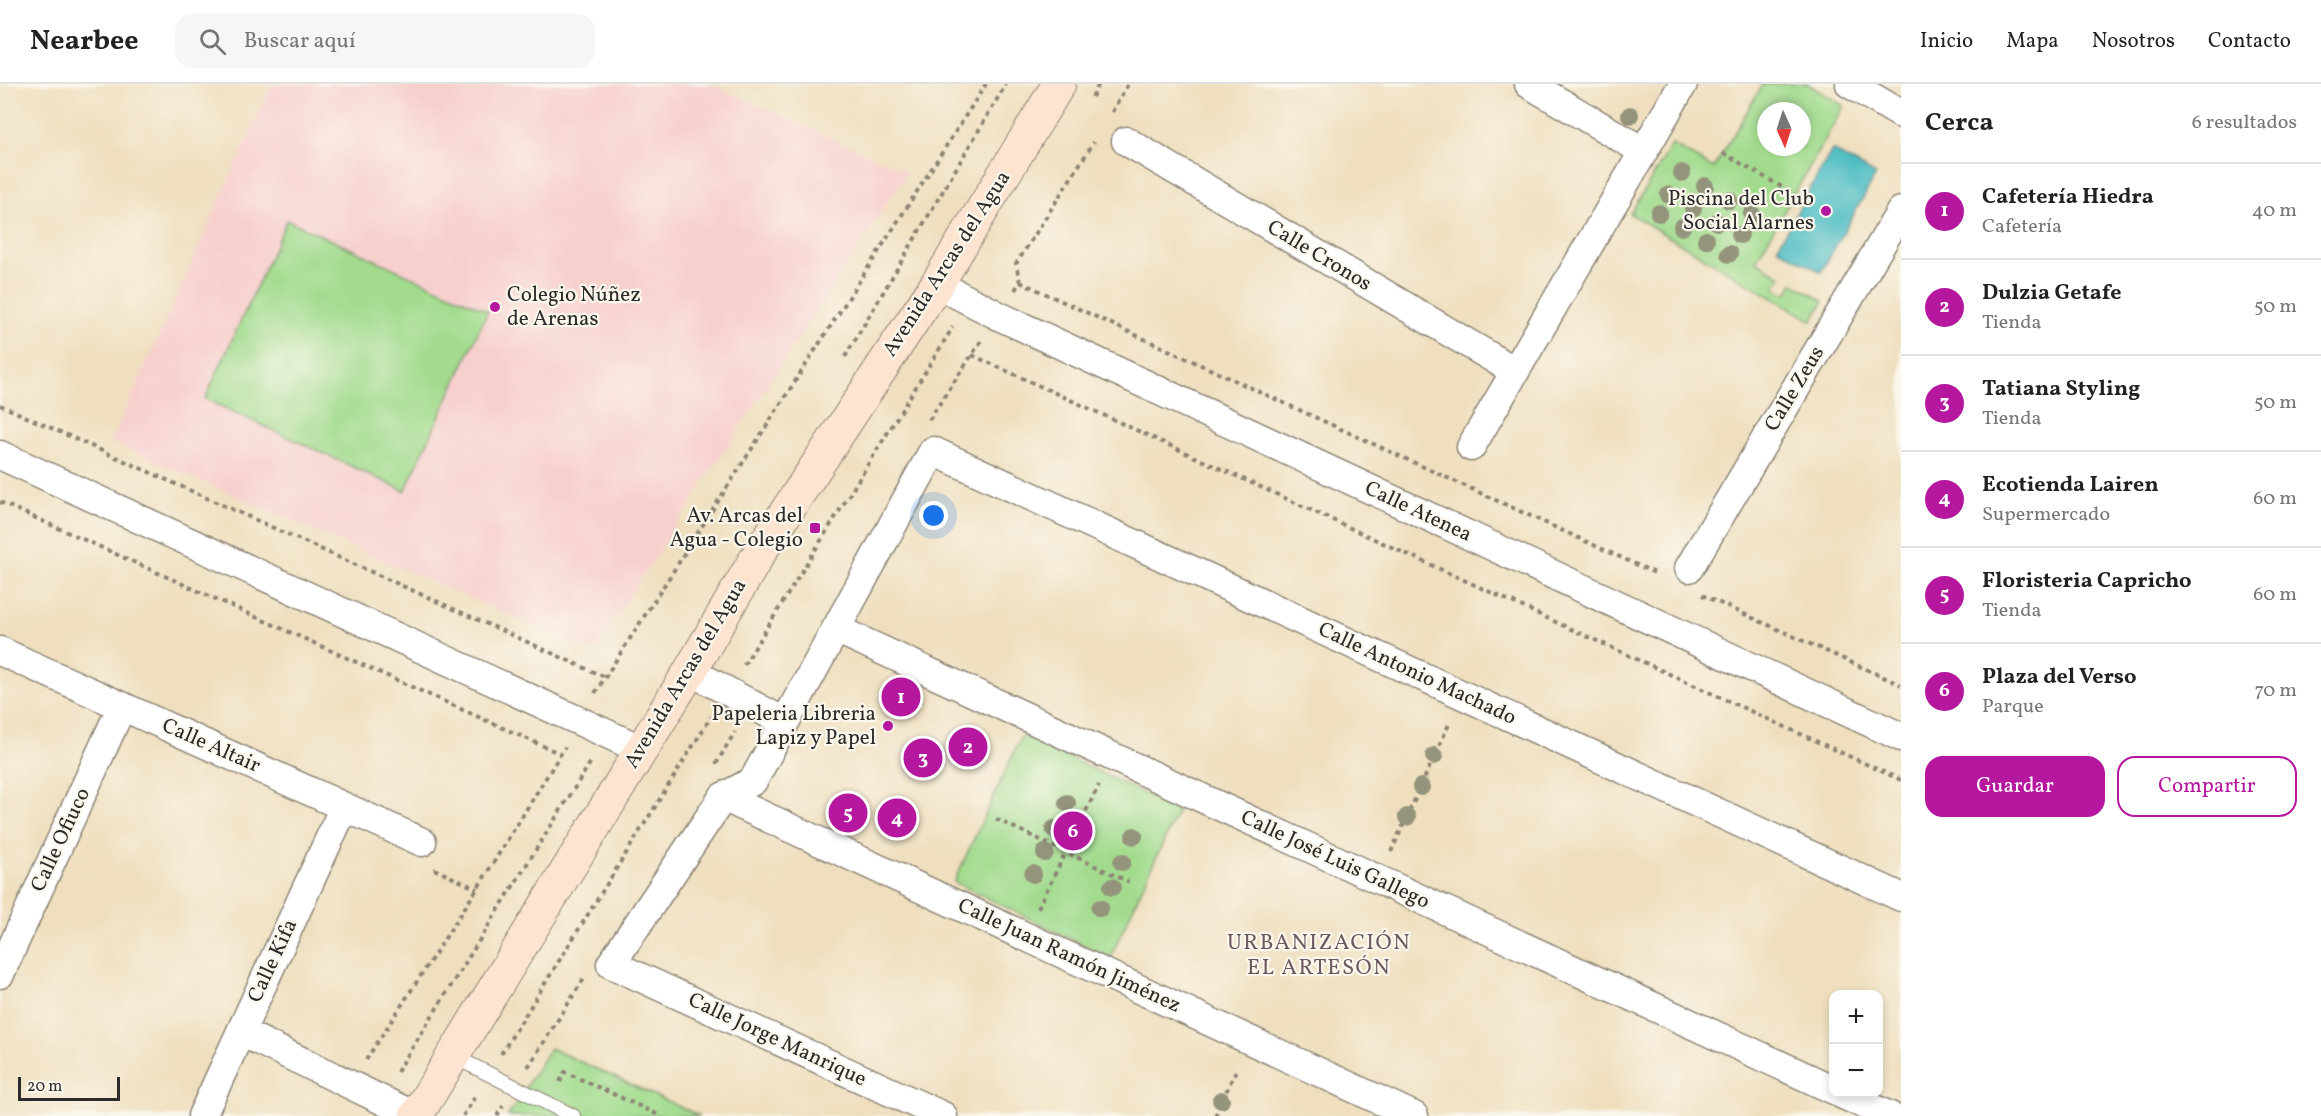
<!DOCTYPE html>
<html lang="es">
<head>
<meta charset="utf-8">
<style>
  body { margin:0; font-family:Vollkorn,serif; background:#f6f6f6; color:#222 }
  .controls { position:absolute; right:18px; bottom:18px; display:grid; overflow:hidden; border-radius:12px; box-shadow:0 3px 9px #0003 }
  .controls button { width:54px; height:54px; display:grid; place-items:center; padding:0; border:0; border-bottom:2px solid #e0e0e0; background:#fff; color:#222; font:30px sans-serif }
  .compass { position:absolute; left:1757px; top:18px; width:54px; height:54px; border-radius:50%; background:#fff; box-shadow:0 3px 9px #0003; rotate:177deg }
  .scale { position:absolute; left:18px; bottom:15px; width:102px; box-sizing:border-box; padding-left:6px; border:3px solid #2b2b2b; border-top:0; font-size:16px; line-height:21px; white-space:nowrap; color:#2b2b2b; -webkit-text-stroke:4px #fbf7ec; paint-order:stroke }
  .you { position:absolute; left:934px; top:432px; width:21px; height:21px; margin:-15px; border:4px solid #fff; border-radius:50%; background:#1a73e8; box-shadow:0 0 0 9px #1a73e833 }
  .badge { display:grid; place-items:center; width:39px; height:39px; border-radius:50%; background:#b5179e; color:#fff; font-size:20px; font-weight:700 }
  .pin { position:absolute; translate:-50% -50%; border:3px solid #fff; box-shadow:0 2px 6px #0006 }
  .list { margin:0; padding:0; list-style:none }
  h2 { display:flex; justify-content:space-between; align-items:center; height:78px; margin:0; padding:0 24px; font-size:26px }
  h2 small { font-size:20px; font-weight:400; color:#767676 }
  .list li { display:grid; grid-template-columns:39px 1fr auto; gap:18px; align-items:center; box-sizing:border-box; height:96px; padding:0 24px; border-top:2px solid #e0e0e0 }
  .list b { display:block; font-size:22px; white-space:nowrap }
  .list p { margin:0; font-size:20px; white-space:nowrap; color:#767676 }
  .list em { font-size:20px; font-style:normal; color:#767676 }
  .actions { display:flex; gap:12px; padding:18px 24px }
  .actions a { flex:1; padding:14px 0; border:2px solid #b5179e; border-radius:18px; text-align:center; font-size:21px; color:#b5179e }
  .actions .main { background:#b5179e; color:#fff }
  .icon { flex:none; width:33px; height:33px; fill:none; stroke:currentColor; stroke-width:2; stroke-linecap:round; stroke-linejoin:round }
  .map { position:relative; flex:none; width:1901px; height:1032px; overflow:hidden }
  header { display:flex; align-items:center; gap:36px; box-sizing:border-box; height:84px; padding:0 30px; background:#fff; border-bottom:2px solid #e0e0e0 }
  header strong { font-size:28px }
  nav { display:flex; gap:33px; margin-inline-start:auto; font-size:21px }
  .search { width:420px; height:54px; background:#f6f6f6; display:flex; align-items:center; gap:15px; box-sizing:border-box; padding:0 21px; border-radius:18px; color:#767676; font-size:22px }
  main { display:flex }
  aside { flex:1; background:#fff }
  .map>svg:first-child { display:block }
  .built { fill:#f7d0ce }
  .green { fill:#a2db8e; stroke:#66835c; stroke-width:1.5; fill-rule:evenodd }
  .water { fill:#4fbec4; stroke:#3d7478; stroke-width:1.5 }
  .lines { fill:none; stroke-linecap:round; stroke-linejoin:round }
  .lane-casing { stroke:#8d8575; stroke-width:16 }
  .street-casing { stroke:#8d8575; stroke-width:31 }
  .secondary-casing { stroke:#8d8575; stroke-width:35 }
  .path { stroke:#8d8575; stroke-width:4; stroke-dasharray:4.5 4.5; stroke-linecap:butt }
  .lane { stroke:#fff; stroke-width:14 }
  .street { stroke:#fff; stroke-width:28 }
  .secondary { stroke:#fde4d1; stroke-width:33 }
  .tree { fill:#94947b }
  .poi-dot { fill:#b5179e; stroke:#fbf7ec; stroke-width:2 }
  .labels { text-anchor:middle; dominant-baseline:central; stroke-width:4.5; stroke-linejoin:round; paint-order:stroke }
  .poi-label { font-size:21px; fill:#2b2b2b; stroke:#fbf7ec; text-anchor:end }
  .street-label { font-size:21px; fill:#2b2b2b; stroke:#fbf7ec }
  .neighbourhood-label { font-size:22px; letter-spacing:1.5px; fill:#6c585f; stroke:#fbf7ec }
</style>
</head>
<body>
<header>
<strong>Nearbee</strong>
<div class="search"><svg class="icon" aria-label="search" viewBox="0 0 24 24"><circle cx="10" cy="10" r="6"/><path d="M15 15l6 6"/></svg>Buscar aquí</div>
<nav><a>Inicio</a><a>Mapa</a><a>Nosotros</a><a>Contacto</a></nav>
</header>
<main>
<div class="map">
<svg width="1901" height="1032" viewBox="0 0 1901 1032">
  <rect width="100%" height="100%" fill="#fbf7ec"/>
  <filter id="ink" filterUnits="userSpaceOnUse"><feTurbulence type="fractalNoise" baseFrequency=".0167" numOctaves="2"/><feDisplacementMap in="SourceGraphic" scale="12" xChannelSelector="R" yChannelSelector="G"/><feConvolveMatrix kernelMatrix="1 2 1 2 8 2 1 2 1" color-interpolation-filters="sRGB"/></filter>
  <filter id="wash" filterUnits="userSpaceOnUse"><feTurbulence type="fractalNoise" baseFrequency=".008" numOctaves="4" result="noise"/><feDisplacementMap in="SourceGraphic" scale="24" xChannelSelector="R" yChannelSelector="G"/><feGaussianBlur stdDeviation="1.35" result="paint"/><feColorMatrix in="noise" values="0 0 0 0 0 0 0 0 0 0 0 0 0 0 0 0 0 1.4 0 .05"/><feComposite in="paint" operator="in"/></filter>
  <g filter="url(#wash)">
    <rect width="100%" height="100%" fill="#efdfbf"/>
    <path class="built" d="M272 0H711L907 88 593 568 111 358Z"/>
    <g class="green">
      <path d="M1763 0H1808L1844 22 1756 177 1781 192 1775 204 1787 210 1793 199 1824 217 1812 237 1630 130 1672 61 1714 84ZM1766 27H1802V63H1766Z"/>
      <path d="M287 136 488 227 405 407 205 315Z"/>
      <path d="M1022 651 1178 726 1110 874 954 798Z"/>
      <path d="M550 964 700 1032H508Z"/>
    </g>
    <path class="water" d="M1832 66 1876 91 1821 188 1777 164Z"/>
  </g>
  <g filter="url(#ink)">
    <g class="lines">
      <defs>
        <path id="lane" d="M453 972 573 1032"/>
        <g id="street">
          <path d="M1529 0 1643 67"/>
          <path d="M1850 0 1901 30"/>
          <path d="M1126 57 1513 286"/>
          <path d="M937 200 999 232 1901 653"/>
          <path d="M1471 363 1683 0"/>
          <path d="M0 371 640 665"/>
          <path d="M1689 484 1901 127"/>
          <path d="M836 545 1834 1006"/>
          <path d="M0 567 422 758"/>
          <path d="M690 587 784 638"/>
          <path d="M723 713 1414 1032"/>
          <path d="M0 890 122 622"/>
          <path d="M241 948 415 1032"/>
          <path d="M1841 1010 1890 1032"/>
          <path d="M202 1032 344 723"/>
          <path d="M943 1032 611 880 723 713 753 697 933 367 1901 813"/>
        </g>
        <path id="secondary" d="M416 1032 690 587 761 466 937 200 1059 0"/>
      </defs>
      <use href="#lane" class="lane-casing"/>
      <use href="#street" class="street-casing"/>
      <use href="#secondary" class="secondary-casing"/>
      <g class="path">
        <path d="M1092 13 1099 0"/>
        <path d="M1112 28 1128 0"/>
        <path d="M1723 69 1794 110"/>
        <path d="M1020 198 1657 490"/>
        <path d="M1015 206 1020 198 1016 180 1094 58"/>
        <path d="M972 271 1901 696"/>
        <path d="M845 273 1006 0"/>
        <path d="M0 321 605 593"/>
        <path d="M929 336 981 257"/>
        <path d="M0 418 561 670"/>
        <path d="M1702 511 1901 601"/>
        <path d="M744 581 953 243"/>
        <path d="M595 609 986 0"/>
        <path d="M716 680 735 648"/>
        <path d="M996 735 1129 798"/>
        <path d="M1391 768 1450 638"/>
        <path d="M434 785 477 805"/>
        <path d="M1038 824 1099 701"/>
        <path d="M501 970 711 633"/>
        <path d="M366 976 477 805 565 663"/>
        <path d="M528 983 585 893"/>
        <path d="M397 988 592 676"/>
        <path d="M560 998 565 988 661 1032"/>
        <path d="M463 1032 477 1010"/>
        <path d="M497 1032 503 1022"/>
        <path d="M1215 1032 1237 984"/>
      </g>
      <use href="#lane" class="lane"/>
      <use href="#street" class="street"/>
      <use href="#secondary" class="secondary"/>
    </g>
    <g class="tree">
      <circle cx="1630" cy="31" r="9"/>
      <circle cx="1682" cy="89" r="9"/>
      <circle cx="1705" cy="102" r="9"/>
      <circle cx="1669" cy="111" r="9"/>
      <circle cx="1729" cy="116" r="9"/>
      <circle cx="1693" cy="124" r="9"/>
      <circle cx="1659" cy="129" r="9"/>
      <circle cx="1752" cy="130" r="9"/>
      <circle cx="1717" cy="138" r="9"/>
      <circle cx="1682" cy="143" r="9"/>
      <circle cx="1740" cy="151" r="9"/>
      <circle cx="1706" cy="156" r="9"/>
      <circle cx="1729" cy="170" r="9"/>
      <circle cx="1434" cy="672" r="9"/>
      <circle cx="1421" cy="703" r="9"/>
      <circle cx="1067" cy="719" r="9"/>
      <circle cx="1407" cy="733" r="9"/>
      <circle cx="1054" cy="745" r="9"/>
      <circle cx="1134" cy="752" r="9"/>
      <circle cx="1045" cy="769" r="9"/>
      <circle cx="1122" cy="778" r="9"/>
      <circle cx="1033" cy="790" r="9"/>
      <circle cx="1112" cy="803" r="9"/>
      <circle cx="1100" cy="824" r="9"/>
      <circle cx="1221" cy="1016" r="9"/>
    </g>
  </g>
  <g class="poi-dot">
    <circle cx="1826" cy="127" r="6"/>
    <circle cx="495" cy="223" r="6"/>
    <rect x="809" y="438" width="12" height="12" rx="3"/>
    <circle cx="888" cy="642" r="6"/>
  </g>
  <g class="labels">
    <g class="poi-label">
      <text x="1814" y="115">Piscina del Club<tspan x="1814" dy="24">Social Alarnes</tspan></text>
      <text x="507" y="211" text-anchor="start">Colegio Núñez<tspan x="507" dy="24">de Arenas</tspan></text>
      <text x="803" y="432">Av. Arcas del<tspan x="803" dy="24">Agua - Colegio</tspan></text>
      <text x="876" y="630">Papeleria Libreria<tspan x="876" dy="24">Lapiz y Papel</tspan></text>
    </g>
    <g class="street-label">
      <text transform="translate(1319 172) rotate(31)">Calle Cronos</text>
      <text transform="translate(947 180) rotate(-57)">Avenida Arcas del Agua</text>
      <text transform="translate(1795 305) rotate(-59)">Calle Zeus</text>
      <text transform="translate(1418 428) rotate(25)">Calle Atenea</text>
      <text transform="translate(686 590) rotate(-59)">Avenida Arcas del Agua</text>
      <text transform="translate(1417 590) rotate(25)">Calle Antonio Machado</text>
      <text transform="translate(211 662) rotate(24)">Calle Altair</text>
      <text transform="translate(61 756) rotate(-65)">Calle Ofiuco</text>
      <text transform="translate(1335 776) rotate(25)">Calle José Luis Gallego</text>
      <text transform="translate(1069 872) rotate(25)">Calle Juan Ramón Jiménez</text>
      <text transform="translate(273 877) rotate(-65)">Calle Kifa</text>
      <text transform="translate(777 956) rotate(25)">Calle Jorge Manrique</text>
    </g>
    <g class="neighbourhood-label">
      <text x="1319" y="859">URBANIZACIÓN<tspan x="1319" dy="25">EL ARTESÓN</tspan></text>
    </g>
  </g>
</svg>
<div class="controls">
<button>+</button>
<button>−</button>
</div>
<svg class="compass" viewBox="-18 -18 36 36"><path d="M0-13l5 13h-10z" fill="#e53935"/><path d="M0 13l5-13h-10z" fill="#767676"/></svg>
<div class="scale">20 m</div>
<div class="you"></div>
<div class="pin badge" style="left:901px;top:613px">1</div>
<div class="pin badge" style="left:968px;top:663px">2</div>
<div class="pin badge" style="left:923px;top:674px">3</div>
<div class="pin badge" style="left:897px;top:734px">4</div>
<div class="pin badge" style="left:848px;top:729px">5</div>
<div class="pin badge" style="left:1073px;top:747px">6</div>
</div>
<aside>
<h2>Cerca<small>6 resultados</small></h2>
<ul class="list">
<li><span class="badge">1</span><div><b>Cafetería Hiedra</b><p>Cafetería</p></div><em>40 m</em></li>
<li><span class="badge">2</span><div><b>Dulzia Getafe</b><p>Tienda</p></div><em>50 m</em></li>
<li><span class="badge">3</span><div><b>Tatiana Styling</b><p>Tienda</p></div><em>50 m</em></li>
<li><span class="badge">4</span><div><b>Ecotienda Lairen</b><p>Supermercado</p></div><em>60 m</em></li>
<li><span class="badge">5</span><div><b>Floristeria Capricho</b><p>Tienda</p></div><em>60 m</em></li>
<li><span class="badge">6</span><div><b>Plaza del Verso</b><p>Parque</p></div><em>70 m</em></li>
</ul>
<div class="actions"><a class="main">Guardar</a><a>Compartir</a></div>
</aside>
</main>
</body>
</html>
